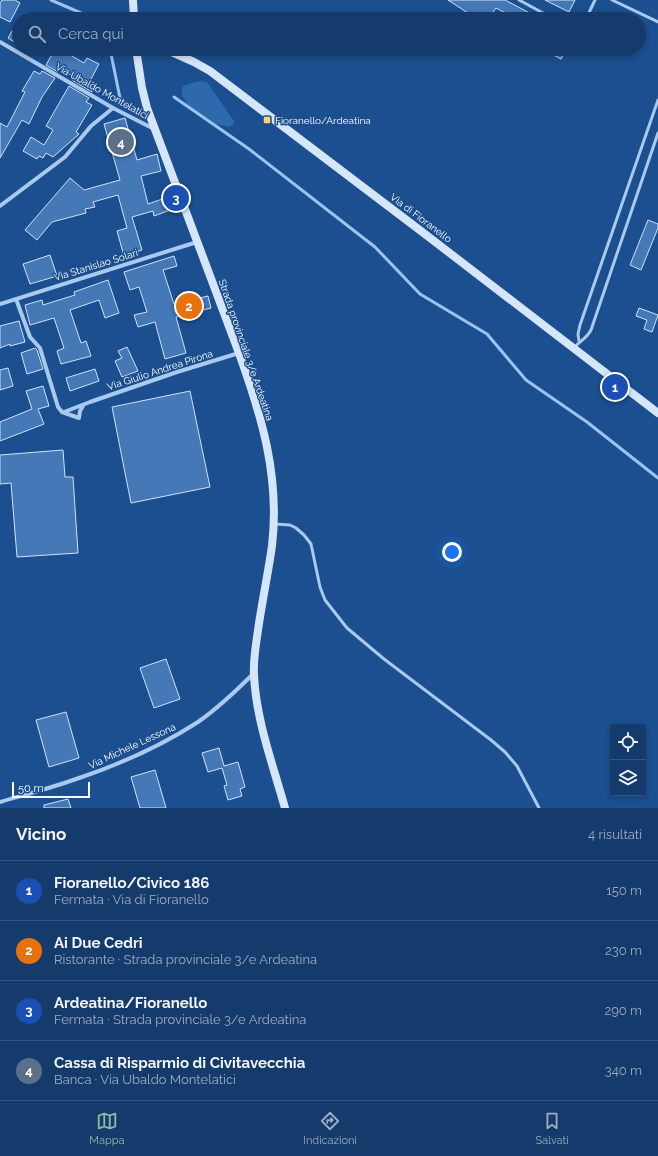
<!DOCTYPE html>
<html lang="it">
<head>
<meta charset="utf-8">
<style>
  body { margin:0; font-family:Raleway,sans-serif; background:#214673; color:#f1f3f6 }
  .controls { position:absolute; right:12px; bottom:12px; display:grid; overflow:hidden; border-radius:4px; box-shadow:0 2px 6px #0003 }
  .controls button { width:36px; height:36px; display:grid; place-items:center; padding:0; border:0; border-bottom:1px solid #33557e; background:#143b6b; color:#f1f3f6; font:20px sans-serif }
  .scale { position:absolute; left:12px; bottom:10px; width:78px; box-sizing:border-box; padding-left:4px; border:2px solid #fff; border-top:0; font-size:11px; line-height:14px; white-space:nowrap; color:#fff; -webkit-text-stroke:3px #1b4f8f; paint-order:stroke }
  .you { position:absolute; left:452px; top:552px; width:14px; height:14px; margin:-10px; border:3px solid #fff; border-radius:50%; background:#1a73e8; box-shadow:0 0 0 6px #1a73e833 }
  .badge { display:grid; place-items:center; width:26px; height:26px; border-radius:50%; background:#8abfa5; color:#fff; font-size:13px; font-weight:700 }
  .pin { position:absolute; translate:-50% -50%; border:2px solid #fff; box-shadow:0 1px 4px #0006 }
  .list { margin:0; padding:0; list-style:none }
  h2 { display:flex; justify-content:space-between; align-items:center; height:52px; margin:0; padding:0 16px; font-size:17px }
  h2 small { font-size:13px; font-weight:400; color:#9dadc1 }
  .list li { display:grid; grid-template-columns:26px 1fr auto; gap:12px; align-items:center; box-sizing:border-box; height:60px; padding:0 16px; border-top:1px solid #33557e }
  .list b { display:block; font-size:15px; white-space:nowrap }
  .list p { margin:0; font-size:13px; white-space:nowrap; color:#9dadc1 }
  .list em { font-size:13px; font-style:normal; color:#9dadc1 }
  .icon { flex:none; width:22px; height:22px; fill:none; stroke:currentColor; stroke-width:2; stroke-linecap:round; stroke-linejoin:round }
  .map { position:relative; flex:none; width:658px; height:808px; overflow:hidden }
  .search { position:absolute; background:#143b6b; box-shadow:0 2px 6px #0003; left:12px; right:12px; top:12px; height:44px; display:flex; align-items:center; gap:10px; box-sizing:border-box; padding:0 14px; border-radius:22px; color:#9dadc1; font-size:15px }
  .sheet { height:292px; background:#143b6b }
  nav { display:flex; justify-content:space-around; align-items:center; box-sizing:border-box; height:56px; border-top:1px solid #33557e; background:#143b6b; font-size:11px; color:#9dadc1 }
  nav a { display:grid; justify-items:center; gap:2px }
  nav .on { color:#8abfa5 }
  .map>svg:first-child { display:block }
  .green { fill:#2e69ad }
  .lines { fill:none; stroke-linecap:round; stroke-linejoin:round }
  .stream { stroke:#9cc4f0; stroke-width:3 }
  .building { fill:#4478b7; stroke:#cfe3fa }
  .lane { stroke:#a9c9ee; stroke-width:3 }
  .street { stroke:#a9c9ee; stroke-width:4 }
  .secondary { stroke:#d6e6fa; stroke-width:8 }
  .poi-dot { fill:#ffd166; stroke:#1b4f8f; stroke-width:1.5 }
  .labels { text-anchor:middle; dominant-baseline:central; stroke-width:3; stroke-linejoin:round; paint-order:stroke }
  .street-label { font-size:10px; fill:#fff; stroke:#1b4f8f }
  .poi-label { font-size:10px; fill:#fff; stroke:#1b4f8f; text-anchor:start }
</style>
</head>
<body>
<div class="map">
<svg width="658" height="808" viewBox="0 0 658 808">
  <rect width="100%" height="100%" fill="#1b4f8f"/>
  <path class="green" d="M202 81 207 82 234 121 233 125 228 127 216 124 189 106 181 94 183 86 195 82Z"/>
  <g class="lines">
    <g class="stream">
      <path d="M51 0 95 19"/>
      <path d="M110 49 120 98"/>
      <path d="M174 97 249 149 375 247 420 294 487 334 526 380 587 422 658 478"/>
    </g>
  </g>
  <g class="building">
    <path d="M2 0H15L20 3 10 22 0 17V3Z"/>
    <path d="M448 0H505L541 19H517L496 8 488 19H477Z"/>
    <path d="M545 0H575L569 12Z"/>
    <path d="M12 31 19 35V45L8 38Z"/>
    <path d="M55 49H60L84 63 87 58 99 64 90 81 96 84 92 92 72 80 74 77 60 69 58 72 46 65Z"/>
    <path d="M542 49H566L561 59Z"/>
    <path d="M34 71 40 74 42 71 55 78 42 97 29 124 22 120 0 158V123L7 127 25 92 22 91Z"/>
    <path d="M69 86 89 98 86 102 92 105 76 132 79 134 53 157 46 153 43 158 39 156 37 159 23 151 31 137 44 145 53 130 46 126Z"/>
    <path d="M125 118 137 160 157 154 161 171 141 176 148 204 168 197 173 209 154 216 153 211 132 217 142 250 124 256 117 231 127 228 118 195 93 202 95 207 85 209 86 213 52 222 37 240 25 230 70 178 84 190 120 180 104 124Z"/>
    <path d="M648 220 658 224V228L641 270 630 265Z"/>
    <path d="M50 255 57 276 30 284 23 264Z"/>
    <path d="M174 256 177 266 163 270 174 304 208 296 211 308 176 317 186 353 165 359 155 322 138 327 134 315 147 312 139 287 130 290 124 272Z"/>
    <path d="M108 280 119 313 105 318 99 300 70 310 81 343 86 341 91 356 61 364 57 351 64 348 54 318 30 325 25 305 42 300 43 305 75 295 74 292Z"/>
    <path d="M639 308 658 315 652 332 644 329 647 320 636 316Z"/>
    <path d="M19 321 25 342 10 346V344L0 348V326Z"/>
    <path d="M127 347 138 371 122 377 115 361 122 358 118 351Z"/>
    <path d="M35 348 37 350 43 369 27 374 21 353Z"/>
    <path d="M8 368 13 386 0 390V370Z"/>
    <path d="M95 369 99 381 70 391 66 378Z"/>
    <path d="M43 386 49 406 38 409 44 424 0 441V422L32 409 26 391Z"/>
    <path d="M190 391 210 487 131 503 112 407Z"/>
    <path d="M63 450 65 477H73L78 553 17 557 11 483 0 484V455Z"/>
    <path d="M166 659 180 699 154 708 140 668Z"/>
    <path d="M66 712 79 758 49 767 36 720Z"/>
    <path d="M219 748 224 766 238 762 245 787 240 789 242 796 228 800 224 786 227 785 222 768 208 772 202 753Z"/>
    <path d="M155 770 166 808H140L131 777Z"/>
    <path d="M68 799 71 808H44V805Z"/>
  </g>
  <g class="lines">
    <g class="lane">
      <path d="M519 0 554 19"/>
      <path d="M612 0 658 22"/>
      <path d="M586 19 595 0"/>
      <path d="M579 341 578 334 580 325 658 100"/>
      <path d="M575 347C580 341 587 338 591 330L658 133"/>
      <path d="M275 524 290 525 296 528 304 535 311 544 320 587 325 600 347 628 384 659 491 740 505 752 517 766 539 808"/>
    </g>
    <g class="street">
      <path d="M0 42 113 108 154 129"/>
      <path d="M0 206 65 157 91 126 113 108"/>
      <path d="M16 299 30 337 40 348 58 407 62 412 79 418 80 411 83 406"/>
      <path d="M0 304 197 242"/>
      <path d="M64 412 90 402 177 372 239 353"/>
      <path d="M0 802C27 794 55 787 82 777 120 764 164 744 198 722 218 708 236 691 253 674"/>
    </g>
    <g class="secondary">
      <path d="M133 0 134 19"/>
      <path d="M136 49 142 88 147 108 239 353C262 417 280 477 272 546 268 574 262 602 258 630 256 645 253 660 254 675 256 720 273 765 285 808"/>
      <path d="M165 49 194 62 210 71 421 231 658 413"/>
    </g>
  </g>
  <rect class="poi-dot" x="263" y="116" width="8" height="8" rx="2"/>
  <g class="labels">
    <g class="street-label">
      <text transform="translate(102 91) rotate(29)">Via Ubaldo Montelatici</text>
      <text transform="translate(421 218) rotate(37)">Via di Fioranello</text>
      <text transform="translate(96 265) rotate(-17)">Via Stanislao Solari</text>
      <text transform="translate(246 350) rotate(71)">Strada provinciale 3/e Ardeatina</text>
      <text transform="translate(160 370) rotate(-18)">Via Giulio Andrea Pirona</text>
      <text transform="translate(132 746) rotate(-25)">Via Michele Lessona</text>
    </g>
    <g class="poi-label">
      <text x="275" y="120">Fioranello/Ardeatina</text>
    </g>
  </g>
</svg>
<div class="controls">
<button><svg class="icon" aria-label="locate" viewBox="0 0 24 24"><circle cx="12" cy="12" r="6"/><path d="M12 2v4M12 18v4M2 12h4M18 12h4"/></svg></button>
<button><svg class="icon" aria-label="layers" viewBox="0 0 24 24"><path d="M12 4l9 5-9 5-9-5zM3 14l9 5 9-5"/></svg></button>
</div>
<div class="scale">50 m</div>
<div class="you"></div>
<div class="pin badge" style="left:615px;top:387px;background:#1a4fb4">1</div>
<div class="pin badge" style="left:189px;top:306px;background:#e8710a">2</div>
<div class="pin badge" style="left:176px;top:198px;background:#1a4fb4">3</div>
<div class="pin badge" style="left:121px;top:142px;background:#5c6f8a">4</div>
<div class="search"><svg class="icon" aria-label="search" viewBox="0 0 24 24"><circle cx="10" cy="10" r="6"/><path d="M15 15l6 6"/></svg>Cerca qui</div>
</div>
<section class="sheet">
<h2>Vicino<small>4 risultati</small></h2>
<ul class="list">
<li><span class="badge" style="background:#1a4fb4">1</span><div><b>Fioranello/Civico 186</b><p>Fermata · Via di Fioranello</p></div><em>150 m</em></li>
<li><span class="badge" style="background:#e8710a">2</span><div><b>Ai Due Cedri</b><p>Ristorante · Strada provinciale 3/e Ardeatina</p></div><em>230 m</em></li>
<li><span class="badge" style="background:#1a4fb4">3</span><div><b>Ardeatina/Fioranello</b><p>Fermata · Strada provinciale 3/e Ardeatina</p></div><em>290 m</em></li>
<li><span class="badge" style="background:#5c6f8a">4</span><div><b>Cassa di Risparmio di Civitavecchia</b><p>Banca · Via Ubaldo Montelatici</p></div><em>340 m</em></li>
</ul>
</section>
<nav>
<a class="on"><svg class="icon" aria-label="map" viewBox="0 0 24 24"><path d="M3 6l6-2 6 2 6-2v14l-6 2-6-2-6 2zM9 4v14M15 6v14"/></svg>Mappa</a>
<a><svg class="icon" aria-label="directions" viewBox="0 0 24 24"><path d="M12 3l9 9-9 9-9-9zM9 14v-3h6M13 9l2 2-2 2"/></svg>Indicazioni</a>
<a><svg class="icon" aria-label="saved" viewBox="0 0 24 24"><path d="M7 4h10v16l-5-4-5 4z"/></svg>Salvati</a>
</nav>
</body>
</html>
